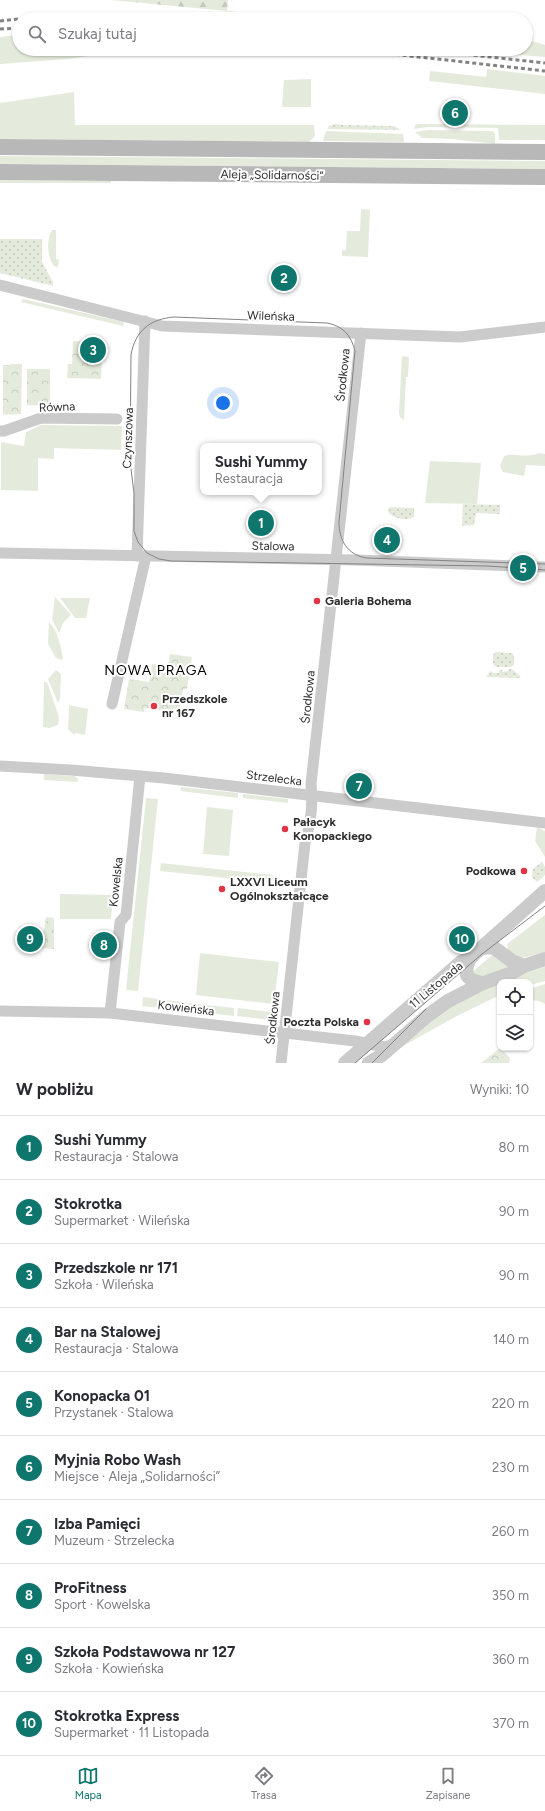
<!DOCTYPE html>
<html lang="pl">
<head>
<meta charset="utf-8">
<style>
  body { margin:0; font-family:Figtree,sans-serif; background:#f2f2f3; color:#2b2b33 }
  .controls { position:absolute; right:12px; bottom:12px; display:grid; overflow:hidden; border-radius:8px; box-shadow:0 1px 3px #0004 }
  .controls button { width:36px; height:36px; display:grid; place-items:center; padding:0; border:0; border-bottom:1px solid #e1e1e2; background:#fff; color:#2b2b33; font:20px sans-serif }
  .you { position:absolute; left:223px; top:403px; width:14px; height:14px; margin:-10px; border:3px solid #fff; border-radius:50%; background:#1a73e8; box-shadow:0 0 0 6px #1a73e833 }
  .badge { display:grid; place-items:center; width:26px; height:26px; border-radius:50%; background:#0f766e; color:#fff; font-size:13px; font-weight:700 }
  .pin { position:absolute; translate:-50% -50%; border:2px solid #fff; box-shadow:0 1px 4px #0006 }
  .popup { position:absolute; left:200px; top:443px; width:122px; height:52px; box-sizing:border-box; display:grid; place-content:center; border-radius:8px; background:#fff; filter:drop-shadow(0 1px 3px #0005); font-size:13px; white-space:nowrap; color:#7c7c81 }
  .popup b { font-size:15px; color:#2b2b33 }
  .popup::after { content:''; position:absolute; left:50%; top:100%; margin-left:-8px; border:8px solid transparent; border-top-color:#fff }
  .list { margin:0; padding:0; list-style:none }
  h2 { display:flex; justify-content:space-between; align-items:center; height:52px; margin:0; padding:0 16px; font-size:17px }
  h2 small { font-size:13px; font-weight:400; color:#7c7c81 }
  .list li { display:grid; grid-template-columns:26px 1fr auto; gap:12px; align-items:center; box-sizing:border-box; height:64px; padding:0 16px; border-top:1px solid #e1e1e2 }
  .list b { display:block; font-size:15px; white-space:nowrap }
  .list p { margin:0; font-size:13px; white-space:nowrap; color:#7c7c81 }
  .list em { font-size:13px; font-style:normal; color:#7c7c81 }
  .icon { flex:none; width:22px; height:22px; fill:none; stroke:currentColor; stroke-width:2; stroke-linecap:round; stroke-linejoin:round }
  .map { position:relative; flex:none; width:545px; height:1063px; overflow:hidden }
  .search { position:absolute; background:#fff; box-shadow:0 1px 3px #0004; left:12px; right:12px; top:12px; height:44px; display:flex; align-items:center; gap:10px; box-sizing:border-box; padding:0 14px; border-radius:22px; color:#7c7c81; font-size:15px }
  .sheet { height:692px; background:#fff }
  nav { display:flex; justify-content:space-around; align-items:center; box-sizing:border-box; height:56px; border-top:1px solid #e1e1e2; background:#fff; font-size:11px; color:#7c7c81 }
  nav a { display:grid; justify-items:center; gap:2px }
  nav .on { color:#0f766e }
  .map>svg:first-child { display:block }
  .grass { fill:#e5ebdc }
  .forest { fill:url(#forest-firs) }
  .park { fill:url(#park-crowns) }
  .garden { fill:url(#garden-dots) }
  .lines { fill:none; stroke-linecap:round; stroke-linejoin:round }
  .minor { stroke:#cbcbcb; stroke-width:11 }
  .tertiary { stroke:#cbcbcb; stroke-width:14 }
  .secondary { stroke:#b8b8b8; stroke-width:16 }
  .tram { stroke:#838383; stroke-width:1 }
  .rail { stroke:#838383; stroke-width:3; stroke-dasharray:4 3; stroke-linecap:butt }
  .poi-dot { fill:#e13445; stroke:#fff; stroke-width:1.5 }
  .labels { text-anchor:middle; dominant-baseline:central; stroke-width:4; stroke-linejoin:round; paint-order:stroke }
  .street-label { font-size:12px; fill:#2e2e2e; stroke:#fff }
  .poi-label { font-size:12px; font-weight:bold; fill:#2e2e2e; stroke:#fff; text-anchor:start }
  .quarter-label { font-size:14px; letter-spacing:1px; fill:#000; stroke:#fff }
</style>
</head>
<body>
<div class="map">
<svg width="545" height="1063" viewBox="0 0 545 1063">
  <defs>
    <pattern id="forest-firs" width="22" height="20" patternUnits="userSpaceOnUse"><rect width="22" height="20" fill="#e5ebdc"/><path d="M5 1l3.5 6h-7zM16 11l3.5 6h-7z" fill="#c5cabd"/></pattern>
    <pattern id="park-crowns" width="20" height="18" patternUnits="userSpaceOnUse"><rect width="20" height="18" fill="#e5ebdc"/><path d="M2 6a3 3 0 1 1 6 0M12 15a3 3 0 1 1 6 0" fill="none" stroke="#c5cabd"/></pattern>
    <pattern id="garden-dots" width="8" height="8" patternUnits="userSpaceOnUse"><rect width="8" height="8" fill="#e5ebdc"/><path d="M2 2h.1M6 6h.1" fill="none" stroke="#c5cabd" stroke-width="1.8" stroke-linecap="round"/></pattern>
  </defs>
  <rect width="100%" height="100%" fill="#fff"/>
  <g class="grass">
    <path d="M227 11 284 17 333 19H225Z"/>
    <path d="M19 35V49H139L68 59 0 64V37Z"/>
    <path d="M526 39 545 45V57L447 49 505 51 506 49H526Z"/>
    <path d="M487 69 545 76V94L429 81 430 71 486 77Z"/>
    <path d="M311 79V107H282L284 80Z"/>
    <path d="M74 92 75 125H314L315 136 309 142 0 139V103Z"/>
    <path d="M416 124 545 125V140H499L498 128 427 127 414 129Z"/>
    <path d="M428 130 493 131 495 134V144L452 139 422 138 415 132Z"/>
    <path d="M326 131 403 134 404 142 323 141Z"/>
    <path d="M0 156 545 161V169L0 164Z"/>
    <path d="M0 180 111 181V183H0Z"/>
    <path d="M361 209 370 210 368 257 342 256V250H346L347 231H360Z"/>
    <path d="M52 230H56V259L59 260 58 267 54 266C47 257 46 240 52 230Z"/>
    <path d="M23 299 124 322 123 326 21 302Z"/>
    <path d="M402 356 409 357 408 377H406L404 420 400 417 399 413Z"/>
    <path d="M41 425 122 426 121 450 54 448V459L38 458V491L1 490V442L24 446 26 432Z"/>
    <path d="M539 453 545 454V466L526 465 524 476 503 472 500 466 504 456C516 452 524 459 539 453Z"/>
    <path d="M430 461 481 463 477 504 425 503Z"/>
    <path d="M55 597 71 615 63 623 59 633 52 619Z"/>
    <path d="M60 598H90L86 618H75Z"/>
    <path d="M49 622C58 631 60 645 63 657L62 660 56 658 48 644Z"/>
    <path d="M56 670 61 674 60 699 58 703 48 679Z"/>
    <path d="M44 682H47L59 717 58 725 49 728 43 727Z"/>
    <path d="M69 705 88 709 85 735 75 733 74 735 68 729Z"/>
    <path d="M44 774 75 776 78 779V782L44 780Z"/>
    <path d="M181 787 238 793V798L180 791Z"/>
    <path d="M243 794 288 799V803L243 798Z"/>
    <path d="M146 798 158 799 138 991 126 990Z"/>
    <path d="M207 807 233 810 229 856 203 854Z"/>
    <path d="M537 827 545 831V857L535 841Z"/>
    <path d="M161 863 273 875 272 883 160 871Z"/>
    <path d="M60 894 113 895 111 919H60Z"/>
    <path d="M545 915V952L522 958H518L508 950 507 944Z"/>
    <path d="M496 952 509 967 508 970 480 976 472 972Z"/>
    <path d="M200 953 279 962 274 1004 196 995Z"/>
    <path d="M545 967V981L530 985V982H500V995L455 1017 405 1045 402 1043 434 1016 469 994 492 984Z"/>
    <path d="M545 984V1004L539 1001 530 1000V989Z"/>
    <path d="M143 997 181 1002 180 1010 142 1006Z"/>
    <path d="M189 1003 234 1008V1016L189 1011Z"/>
    <path d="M238 1008 271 1012 270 1020 237 1016Z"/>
  </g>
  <path class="forest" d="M111 0H228L227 11Z"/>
  <g class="park">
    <path d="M73 341 100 342 99 353H102L101 379 67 378 68 364H72Z"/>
    <path d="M10 364H22L21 414 3 415V365H10Z"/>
    <path d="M27 369H50V406L27 405Z"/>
    <path d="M170 654 192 657 187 689H183L179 713 145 708 144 712 124 709 129 679 149 682 152 664 168 666Z"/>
    <path d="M46 917 54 918V949L41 948Z"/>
    <path d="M500 1048 510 1058 509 1063H481Z"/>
  </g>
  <g class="garden">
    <path d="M335 124 343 125 394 126 401 130 327 129 329 126Z"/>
    <path d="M0 239H42V262L53 282V286L0 273Z"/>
    <path d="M463 504 500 505V514L476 513 474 525 462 526Z"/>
    <path d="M389 507 414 508V517C406 521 394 519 388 512Z"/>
    <path d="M496 652 512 653 514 656V665L511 667H496L493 664V655Z"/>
    <path d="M509 669H512L520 676V678L486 677 491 671 493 673H499V670H502L503 672 508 671Z"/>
    <path d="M542 862 545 867V875L537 882 532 877 533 869Z"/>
  </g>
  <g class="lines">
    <g class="minor">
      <path d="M0 285 162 326 460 337 545 327"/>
      <path d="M0 431H4L41 418 117 419"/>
      <path d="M0 553 355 560 545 567"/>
      <path d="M137 556 145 321"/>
      <path d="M112 704 146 556"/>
      <path d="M0 766 71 770 164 778 545 823"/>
      <path d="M0 1011 110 1013 355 1041 385 1047 394 1044"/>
      <path d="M110 1013 120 922 126 915 140 776"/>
      <path d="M281 1063 305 843C311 821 313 807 311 784L361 333"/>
    </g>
    <g class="tertiary">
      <path d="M482 948 493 947 512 961 524 966"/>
      <path d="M470 958C463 974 465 980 483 983"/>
      <path d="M345 1063 461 962 470 958 545 891"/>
      <path d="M369 1063 382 1055 427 1016 448 1001 483 983 512 973 524 966 545 959"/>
    </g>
    <g class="secondary">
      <path d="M0 147 545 152"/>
      <path d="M0 172 545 177"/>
    </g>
    <g class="tram">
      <path d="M545 564 367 558C347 555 339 540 339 522L355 351C351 335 343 326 327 323L174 317C150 319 135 331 131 355L130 461 134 493V531L138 542 147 553 159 559 171 561 488 566 545 570"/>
      <path d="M355 1063 482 954 545 906"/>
      <path d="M372 1063 426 1009"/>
    </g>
    <g class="rail">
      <path d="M24 19 91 17 135 19"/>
      <path d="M0 21 19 19"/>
      <path d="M0 29 19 28"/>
      <path d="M347 49 545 71"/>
      <path d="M418 49 545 63"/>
    </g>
  </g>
  <g class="poi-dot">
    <circle cx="317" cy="601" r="4"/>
    <circle cx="154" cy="706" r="4"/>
    <circle cx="285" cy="829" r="4"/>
    <circle cx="524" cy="871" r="4"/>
    <circle cx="222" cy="889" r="4"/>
    <circle cx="367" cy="1022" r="4"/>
  </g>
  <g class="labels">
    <g class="street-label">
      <text transform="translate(272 175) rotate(1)">Aleja „Solidarności”</text>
      <text transform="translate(271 316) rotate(2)">Wileńska</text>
      <text transform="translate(343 375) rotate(-84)">Środkowa</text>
      <text transform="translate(57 407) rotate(-2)">Równa</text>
      <text transform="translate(128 438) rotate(-88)">Czynszowa</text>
      <text transform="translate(273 546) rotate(1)">Stalowa</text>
      <text transform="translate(308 697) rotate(-84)">Środkowa</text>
      <text transform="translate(274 778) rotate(7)">Strzelecka</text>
      <text transform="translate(116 882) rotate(-84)">Kowelska</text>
      <text transform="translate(436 985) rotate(-40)">11 Listopada</text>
      <text transform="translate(186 1008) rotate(7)">Kowieńska</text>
      <text transform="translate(273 1018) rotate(-84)">Środkowa</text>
    </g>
    <g class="poi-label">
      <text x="325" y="601">Galeria Bohema</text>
      <text x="162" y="699">Przedszkole<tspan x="162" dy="14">nr 167</tspan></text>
      <text x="293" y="822">Pałacyk<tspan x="293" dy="14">Konopackiego</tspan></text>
      <text x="516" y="871" text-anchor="end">Podkowa</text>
      <text x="230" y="882">LXXVI Liceum<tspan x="230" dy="14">Ogólnokształcące</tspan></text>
      <text x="359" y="1022" text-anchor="end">Poczta Polska</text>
    </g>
    <g class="quarter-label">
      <text x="156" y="670">NOWA PRAGA</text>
    </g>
  </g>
</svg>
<div class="controls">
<button><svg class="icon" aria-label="locate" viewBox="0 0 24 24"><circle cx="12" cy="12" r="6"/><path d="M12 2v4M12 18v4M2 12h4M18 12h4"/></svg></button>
<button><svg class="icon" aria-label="layers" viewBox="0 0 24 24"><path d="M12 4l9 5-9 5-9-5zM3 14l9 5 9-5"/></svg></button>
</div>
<div class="you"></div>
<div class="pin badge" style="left:261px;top:523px">1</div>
<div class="popup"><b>Sushi Yummy</b>Restauracja</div>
<div class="pin badge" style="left:284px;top:278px">2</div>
<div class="pin badge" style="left:93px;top:350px">3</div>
<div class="pin badge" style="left:387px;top:540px">4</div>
<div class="pin badge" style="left:523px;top:568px">5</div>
<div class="pin badge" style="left:455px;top:113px">6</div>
<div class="pin badge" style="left:359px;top:786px">7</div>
<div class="pin badge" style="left:104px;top:945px">8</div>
<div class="pin badge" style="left:30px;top:939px">9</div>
<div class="pin badge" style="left:462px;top:939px">10</div>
<div class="search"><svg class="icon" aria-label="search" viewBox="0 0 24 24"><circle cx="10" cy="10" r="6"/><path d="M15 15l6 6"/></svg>Szukaj tutaj</div>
</div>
<section class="sheet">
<h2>W pobliżu<small>Wyniki: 10</small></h2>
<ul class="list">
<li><span class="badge">1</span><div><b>Sushi Yummy</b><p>Restauracja · Stalowa</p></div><em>80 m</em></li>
<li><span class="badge">2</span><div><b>Stokrotka</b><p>Supermarket · Wileńska</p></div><em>90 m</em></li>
<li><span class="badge">3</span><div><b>Przedszkole nr 171</b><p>Szkoła · Wileńska</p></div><em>90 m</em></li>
<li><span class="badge">4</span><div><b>Bar na Stalowej</b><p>Restauracja · Stalowa</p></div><em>140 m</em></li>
<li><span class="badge">5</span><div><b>Konopacka 01</b><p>Przystanek · Stalowa</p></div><em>220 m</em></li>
<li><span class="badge">6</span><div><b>Myjnia Robo Wash</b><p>Miejsce · Aleja „Solidarności”</p></div><em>230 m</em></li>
<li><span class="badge">7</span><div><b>Izba Pamięci</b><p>Muzeum · Strzelecka</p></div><em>260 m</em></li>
<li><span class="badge">8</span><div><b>ProFitness</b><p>Sport · Kowelska</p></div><em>350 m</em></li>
<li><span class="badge">9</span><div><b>Szkoła Podstawowa nr 127</b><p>Szkoła · Kowieńska</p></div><em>360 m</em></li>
<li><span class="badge">10</span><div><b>Stokrotka Express</b><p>Supermarket · 11 Listopada</p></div><em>370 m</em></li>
</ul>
</section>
<nav>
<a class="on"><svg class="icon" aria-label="map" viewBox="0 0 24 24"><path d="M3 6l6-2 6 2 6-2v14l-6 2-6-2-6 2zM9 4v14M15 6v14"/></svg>Mapa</a>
<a><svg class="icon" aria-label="directions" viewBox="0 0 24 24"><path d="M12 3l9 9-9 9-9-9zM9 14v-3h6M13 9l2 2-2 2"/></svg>Trasa</a>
<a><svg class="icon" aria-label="saved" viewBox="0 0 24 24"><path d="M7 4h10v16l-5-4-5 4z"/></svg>Zapisane</a>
</nav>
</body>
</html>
